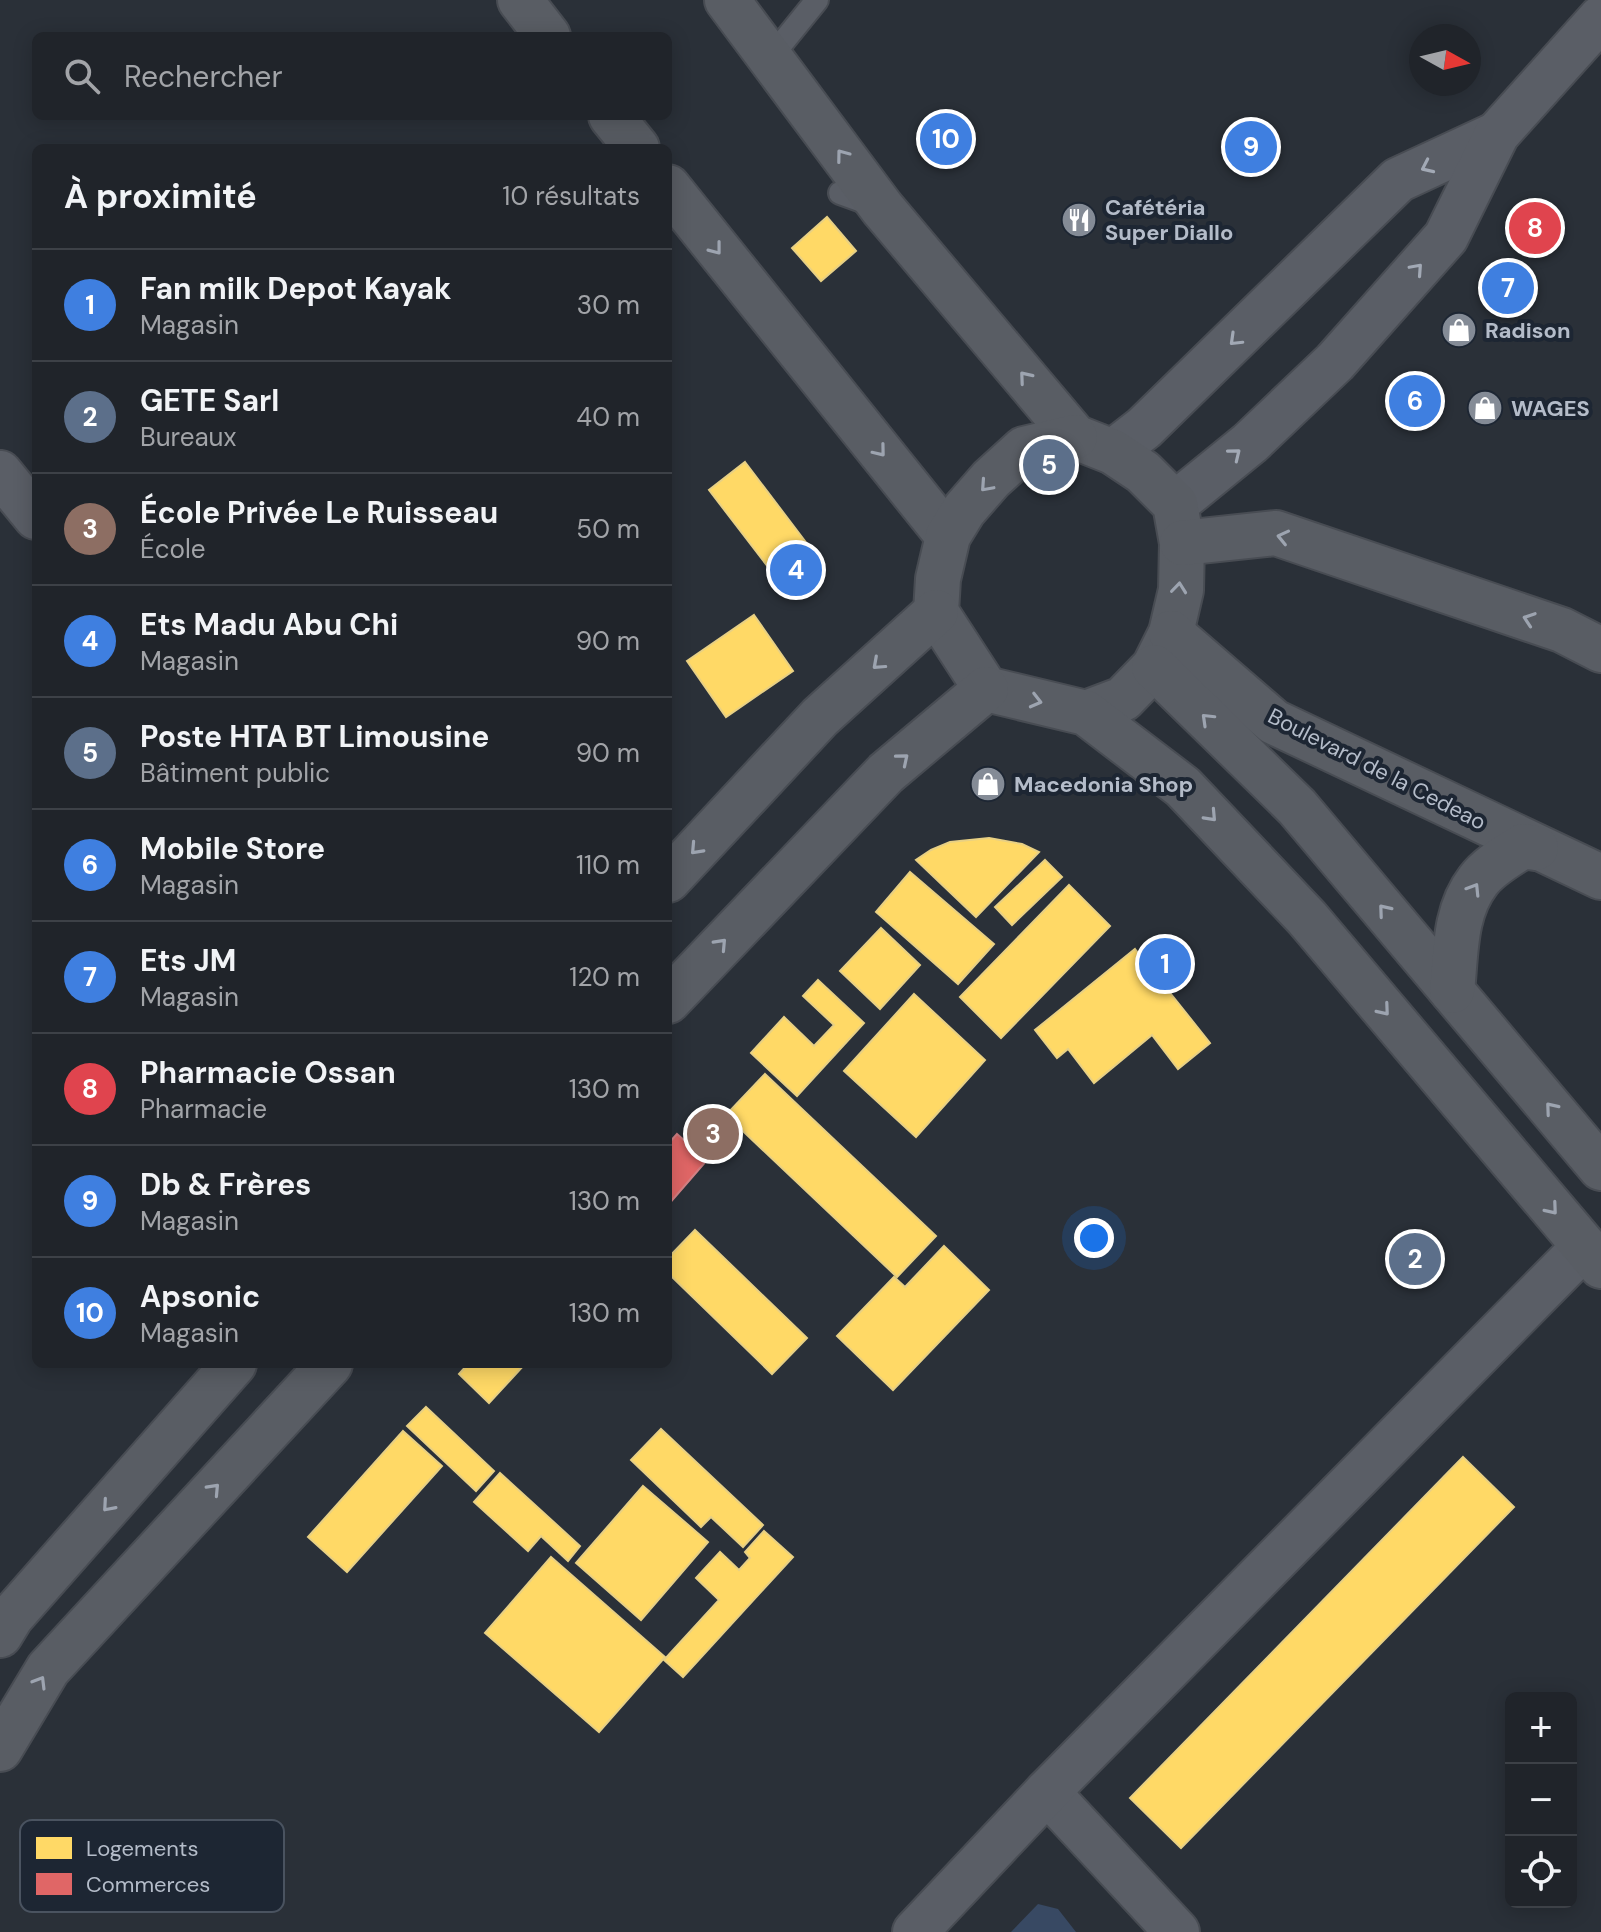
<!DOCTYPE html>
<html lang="fr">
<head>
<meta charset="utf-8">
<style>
  body { margin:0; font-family:"DM Sans",sans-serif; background:#282c32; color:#f1f3f6 }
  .controls { position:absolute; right:24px; bottom:24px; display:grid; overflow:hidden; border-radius:12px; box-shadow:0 4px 20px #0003 }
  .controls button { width:72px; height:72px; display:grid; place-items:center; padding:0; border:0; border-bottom:2px solid #3d4147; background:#20242a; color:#f1f3f6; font:40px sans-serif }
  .compass { position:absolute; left:1409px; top:24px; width:72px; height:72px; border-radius:50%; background:#20242a; box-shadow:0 4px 20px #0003; rotate:98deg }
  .you { position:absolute; left:1094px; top:1238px; width:28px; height:28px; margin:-20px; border:6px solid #fff; border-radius:50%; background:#1a73e8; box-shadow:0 0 0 12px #1a73e833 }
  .badge { display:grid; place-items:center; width:52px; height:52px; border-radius:50%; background:#848b96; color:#fff; font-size:26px; font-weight:700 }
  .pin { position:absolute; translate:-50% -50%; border:4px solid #fff; box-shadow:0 2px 8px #0006 }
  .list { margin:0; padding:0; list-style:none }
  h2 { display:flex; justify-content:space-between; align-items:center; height:104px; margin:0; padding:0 32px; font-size:34px }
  h2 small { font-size:26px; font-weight:400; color:#a2a4a8 }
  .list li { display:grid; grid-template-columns:52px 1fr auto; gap:24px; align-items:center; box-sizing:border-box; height:112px; padding:0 32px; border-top:2px solid #3d4147 }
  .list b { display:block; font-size:30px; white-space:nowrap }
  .list p { margin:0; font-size:26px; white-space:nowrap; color:#a2a4a8 }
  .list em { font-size:26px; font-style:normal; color:#a2a4a8 }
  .icon { flex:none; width:44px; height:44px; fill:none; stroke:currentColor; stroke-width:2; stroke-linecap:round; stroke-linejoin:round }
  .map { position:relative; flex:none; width:1601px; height:1932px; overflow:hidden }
  .search { position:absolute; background:#20242a; box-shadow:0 4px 20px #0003; left:32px; top:32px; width:640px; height:88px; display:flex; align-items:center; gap:20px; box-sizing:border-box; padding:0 28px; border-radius:12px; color:#a2a4a8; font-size:30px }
  .panel { position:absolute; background:#20242a; box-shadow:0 4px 20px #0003; left:32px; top:144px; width:640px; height:1224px; border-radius:12px }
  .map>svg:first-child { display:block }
  .water { fill:#384963 }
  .homes { fill:#ffd966; stroke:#e8d084; stroke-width:2 }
  .shops { fill:#e06666; stroke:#d38084; stroke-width:2 }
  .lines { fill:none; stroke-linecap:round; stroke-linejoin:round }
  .lane-casing { stroke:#484c53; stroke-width:26 }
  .street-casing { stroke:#484c53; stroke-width:48 }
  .secondary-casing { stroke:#484c53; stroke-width:48 }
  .lane { stroke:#5a5e66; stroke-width:22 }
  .street { stroke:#5a5e66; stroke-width:44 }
  .secondary { stroke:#595d64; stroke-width:44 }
  .oneway { stroke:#9da4b0 }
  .oneway2 { stroke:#a2a9b5 }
  .labels { text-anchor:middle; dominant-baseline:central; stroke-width:8; stroke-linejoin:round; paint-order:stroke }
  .poi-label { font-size:22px; font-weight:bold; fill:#b4bcc9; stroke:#1d2633; text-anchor:start }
  .street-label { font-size:22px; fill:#b4bcc9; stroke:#1d2633 }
  .key { fill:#1d2633; stroke:#4a5360; stroke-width:2 }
  .key-label { font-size:22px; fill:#b4bcc9 }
</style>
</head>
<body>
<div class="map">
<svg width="1601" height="1932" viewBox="0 0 1601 1932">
  <rect width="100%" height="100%" fill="#2a3038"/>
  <path class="water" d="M1038 1904 1058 1909 1076 1932H1011Z"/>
  <g class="homes">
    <path d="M827 217 856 251 821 281 792 248Z"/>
    <path d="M745 462 811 549 775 576 709 490Z"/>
    <path d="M754 615 793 671 726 717 687 661Z"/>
    <path d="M989 838 1022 844 1039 852 976 917 916 860 931 850 950 842Z"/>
    <path d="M1045 860 1062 877 1012 925 995 907Z"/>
    <path d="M910 872 994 944 958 984 876 912Z"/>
    <path d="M1069 885 1110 926 1001 1038 960 997Z"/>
    <path d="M881 928 920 965 880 1009 840 971Z"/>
    <path d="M1135 949 1210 1043 1178 1069 1152 1035 1094 1083 1068 1049 1057 1058 1035 1030Z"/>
    <path d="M818 980 864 1023 797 1096 751 1053 784 1017 814 1046 834 1025 803 996Z"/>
    <path d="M914 994 985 1060 916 1137 844 1071Z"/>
    <path d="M765 1074 936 1236 897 1277 726 1115Z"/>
    <path d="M695 1230 807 1338 772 1374 668 1273V1258Z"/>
    <path d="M944 1246 989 1290 893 1390 837 1336 894 1277 905 1287Z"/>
    <path d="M468 1364H525L489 1403 459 1374Z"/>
    <path d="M426 1407 494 1471 476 1491 407 1426Z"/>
    <path d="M661 1429 763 1525 743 1547 711 1517 701 1527 631 1460Z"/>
    <path d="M403 1431 442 1466 347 1572 308 1537Z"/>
    <path d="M1463 1457 1514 1507 1181 1848 1130 1798Z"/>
    <path d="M500 1473 580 1546 568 1561 541 1536 528 1551 474 1502Z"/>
    <path d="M643 1486 708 1542 641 1620 576 1563Z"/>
    <path d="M764 1531 793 1557 683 1677 664 1660 719 1600 696 1578 720 1552 739 1570 750 1558 745 1552Z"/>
    <path d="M551 1557 665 1657 599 1732 485 1633Z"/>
  </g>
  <path class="shops" d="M677 1134 707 1160 668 1205V1144Z"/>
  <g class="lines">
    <defs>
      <g id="lane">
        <path d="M770 58 817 0"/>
        <path d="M840 193 873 205"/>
      </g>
      <g id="street">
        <path d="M1113 452 1144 428 1398 180 1497 134"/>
        <path d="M0 473 36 517"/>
        <path d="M1175 504 1250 443 1335 362 1446 237 1497 134 1601 18"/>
        <path d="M1047 1792 1177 1932"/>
        <path d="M915 1932 1047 1792 1584 1247"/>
      </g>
      <g id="secondary">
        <path d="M520 0 548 36"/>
        <path d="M727 0 882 208 1075 437 1113 452 1143 472 1175 504 1182 543 1181 590 1171 633 1154 667 1123 699 1086 713"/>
        <path d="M611 116 637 148"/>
        <path d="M668 187 948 536"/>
        <path d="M1075 437 1024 449 991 479 964 510 948 536 938 579 936 612 986 689 1086 713 1183 787 1307 918 1601 1266"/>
        <path d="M1182 543 1276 533 1562 630 1601 650"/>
        <path d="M1171 633 1274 722 1601 877"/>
        <path d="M1154 667 1297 807 1601 1168"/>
        <path d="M668 880 820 717 936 612"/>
        <path d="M1452 991C1456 954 1454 912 1478 881 1489 866 1508 856 1523 846L1536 848"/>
        <path d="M668 1001 886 773 986 689"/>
        <path d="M0 1635 11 1617 234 1364"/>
        <path d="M0 1749 48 1669 330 1364"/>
      </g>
    </defs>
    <use href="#lane" class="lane-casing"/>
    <use href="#street" class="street-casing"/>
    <use href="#secondary" class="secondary-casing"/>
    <use href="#lane" class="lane"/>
    <use href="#street" class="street"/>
    <use href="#secondary" class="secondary"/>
  </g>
  <defs><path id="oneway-chevron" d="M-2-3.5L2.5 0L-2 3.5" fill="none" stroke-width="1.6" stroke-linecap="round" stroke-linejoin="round" transform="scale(2)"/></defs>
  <g class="oneway">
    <use href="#oneway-chevron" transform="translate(842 155) rotate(-127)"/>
    <use href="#oneway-chevron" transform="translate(716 249) rotate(52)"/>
    <use href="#oneway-chevron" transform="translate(1025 377) rotate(-130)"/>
    <use href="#oneway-chevron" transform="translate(880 451) rotate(51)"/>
    <use href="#oneway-chevron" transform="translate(986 486) rotate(132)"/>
    <use href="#oneway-chevron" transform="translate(1283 537) rotate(-167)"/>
    <use href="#oneway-chevron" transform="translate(1179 588) rotate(-84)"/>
    <use href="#oneway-chevron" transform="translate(1529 619) rotate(-161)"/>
    <use href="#oneway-chevron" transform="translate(878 664) rotate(138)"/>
    <use href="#oneway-chevron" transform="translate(1036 701) rotate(14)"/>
    <use href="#oneway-chevron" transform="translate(1207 719) rotate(-136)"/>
    <use href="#oneway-chevron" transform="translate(903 759) rotate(-40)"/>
    <use href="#oneway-chevron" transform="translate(1211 816) rotate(47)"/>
    <use href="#oneway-chevron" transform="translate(696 849) rotate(133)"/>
    <use href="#oneway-chevron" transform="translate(1474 889) rotate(-58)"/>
    <use href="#oneway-chevron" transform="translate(1384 910) rotate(-130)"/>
    <use href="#oneway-chevron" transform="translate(721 944) rotate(-47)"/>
    <use href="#oneway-chevron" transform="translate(1384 1010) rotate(50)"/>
    <use href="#oneway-chevron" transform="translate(1551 1108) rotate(-130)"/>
    <use href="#oneway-chevron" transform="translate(1552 1209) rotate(50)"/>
    <use href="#oneway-chevron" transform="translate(214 1489) rotate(-47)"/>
    <use href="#oneway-chevron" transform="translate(108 1506) rotate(131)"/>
    <use href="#oneway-chevron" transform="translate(40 1682) rotate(-59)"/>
  </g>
  <g class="oneway2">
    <use href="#oneway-chevron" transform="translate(1427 167) rotate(155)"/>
    <use href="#oneway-chevron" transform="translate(1417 269) rotate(-48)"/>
    <use href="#oneway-chevron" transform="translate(1235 340) rotate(136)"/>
    <use href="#oneway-chevron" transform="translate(1235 454) rotate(-39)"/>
  </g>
  <defs>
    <symbol id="restaurant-disc" viewBox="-11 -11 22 22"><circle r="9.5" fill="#848b96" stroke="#1d2633"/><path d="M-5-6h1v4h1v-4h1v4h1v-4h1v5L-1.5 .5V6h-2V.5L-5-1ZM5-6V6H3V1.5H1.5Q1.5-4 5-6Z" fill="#fff"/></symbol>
    <symbol id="shop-disc" viewBox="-11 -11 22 22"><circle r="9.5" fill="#848b96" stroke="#1d2633"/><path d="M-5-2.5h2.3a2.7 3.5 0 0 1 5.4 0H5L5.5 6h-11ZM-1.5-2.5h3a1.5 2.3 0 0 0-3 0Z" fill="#fff"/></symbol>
  </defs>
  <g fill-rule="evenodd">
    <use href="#restaurant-disc" x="1059" y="200" width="40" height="40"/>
    <use href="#shop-disc" x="1439" y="310" width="40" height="40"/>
    <use href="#shop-disc" x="1465" y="388" width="40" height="40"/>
    <use href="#shop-disc" x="968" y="764" width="40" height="40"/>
  </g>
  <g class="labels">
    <g class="poi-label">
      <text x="1105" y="207">Cafétéria<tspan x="1105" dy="25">Super Diallo</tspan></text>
      <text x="1485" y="330">Radison</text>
      <text x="1511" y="408">WAGES</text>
      <text x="1014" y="784">Macedonia Shop</text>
    </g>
    <g class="street-label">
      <text transform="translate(1377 769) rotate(27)">Boulevard de la Cedeao</text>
    </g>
  </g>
  <rect x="20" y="1820" width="264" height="92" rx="12" class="key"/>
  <rect x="36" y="1837" width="36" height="22" fill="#ffd966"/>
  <rect x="36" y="1873" width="36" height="22" fill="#e06666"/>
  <g class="key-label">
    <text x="86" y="1856">Logements</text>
    <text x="86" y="1892">Commerces</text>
  </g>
</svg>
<div class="controls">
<button>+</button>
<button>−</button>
<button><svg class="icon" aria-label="locate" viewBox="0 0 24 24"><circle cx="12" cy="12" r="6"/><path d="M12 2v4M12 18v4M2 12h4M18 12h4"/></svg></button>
</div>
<svg class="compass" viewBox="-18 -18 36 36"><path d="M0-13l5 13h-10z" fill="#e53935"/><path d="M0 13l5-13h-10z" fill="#a2a4a8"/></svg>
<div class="you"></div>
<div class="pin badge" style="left:1165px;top:964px;background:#3f7fe0">1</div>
<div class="pin badge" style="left:1415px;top:1259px;background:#5c6f8a">2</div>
<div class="pin badge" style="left:713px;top:1134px;background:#8d6e63">3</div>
<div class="pin badge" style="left:796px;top:570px;background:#3f7fe0">4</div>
<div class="pin badge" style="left:1049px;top:465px;background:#5c6f8a">5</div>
<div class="pin badge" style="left:1415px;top:401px;background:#3f7fe0">6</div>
<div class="pin badge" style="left:1508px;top:288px;background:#3f7fe0">7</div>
<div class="pin badge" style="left:1535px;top:228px;background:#e0444e">8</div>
<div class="pin badge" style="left:1251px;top:147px;background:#3f7fe0">9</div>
<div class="pin badge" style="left:946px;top:139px;background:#3f7fe0">10</div>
<div class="search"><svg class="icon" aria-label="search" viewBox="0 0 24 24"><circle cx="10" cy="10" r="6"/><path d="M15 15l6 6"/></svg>Rechercher</div>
<section class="panel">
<h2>À proximité<small>10 résultats</small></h2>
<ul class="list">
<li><span class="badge" style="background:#3f7fe0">1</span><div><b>Fan milk Depot Kayak</b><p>Magasin</p></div><em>30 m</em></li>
<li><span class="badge" style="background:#5c6f8a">2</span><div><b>GETE Sarl</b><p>Bureaux</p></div><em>40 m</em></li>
<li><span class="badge" style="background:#8d6e63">3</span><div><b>École Privée Le Ruisseau</b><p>École</p></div><em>50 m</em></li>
<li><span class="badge" style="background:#3f7fe0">4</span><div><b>Ets Madu Abu Chi</b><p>Magasin</p></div><em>90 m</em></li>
<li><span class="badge" style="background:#5c6f8a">5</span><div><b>Poste HTA BT Limousine</b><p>Bâtiment public</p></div><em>90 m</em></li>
<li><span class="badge" style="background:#3f7fe0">6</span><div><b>Mobile Store</b><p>Magasin</p></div><em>110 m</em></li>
<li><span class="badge" style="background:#3f7fe0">7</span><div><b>Ets JM</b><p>Magasin</p></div><em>120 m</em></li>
<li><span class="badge" style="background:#e0444e">8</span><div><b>Pharmacie Ossan</b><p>Pharmacie</p></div><em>130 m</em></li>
<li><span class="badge" style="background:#3f7fe0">9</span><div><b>Db &amp; Frères</b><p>Magasin</p></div><em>130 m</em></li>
<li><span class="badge" style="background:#3f7fe0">10</span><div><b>Apsonic</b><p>Magasin</p></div><em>130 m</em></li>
</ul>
</section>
</div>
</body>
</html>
